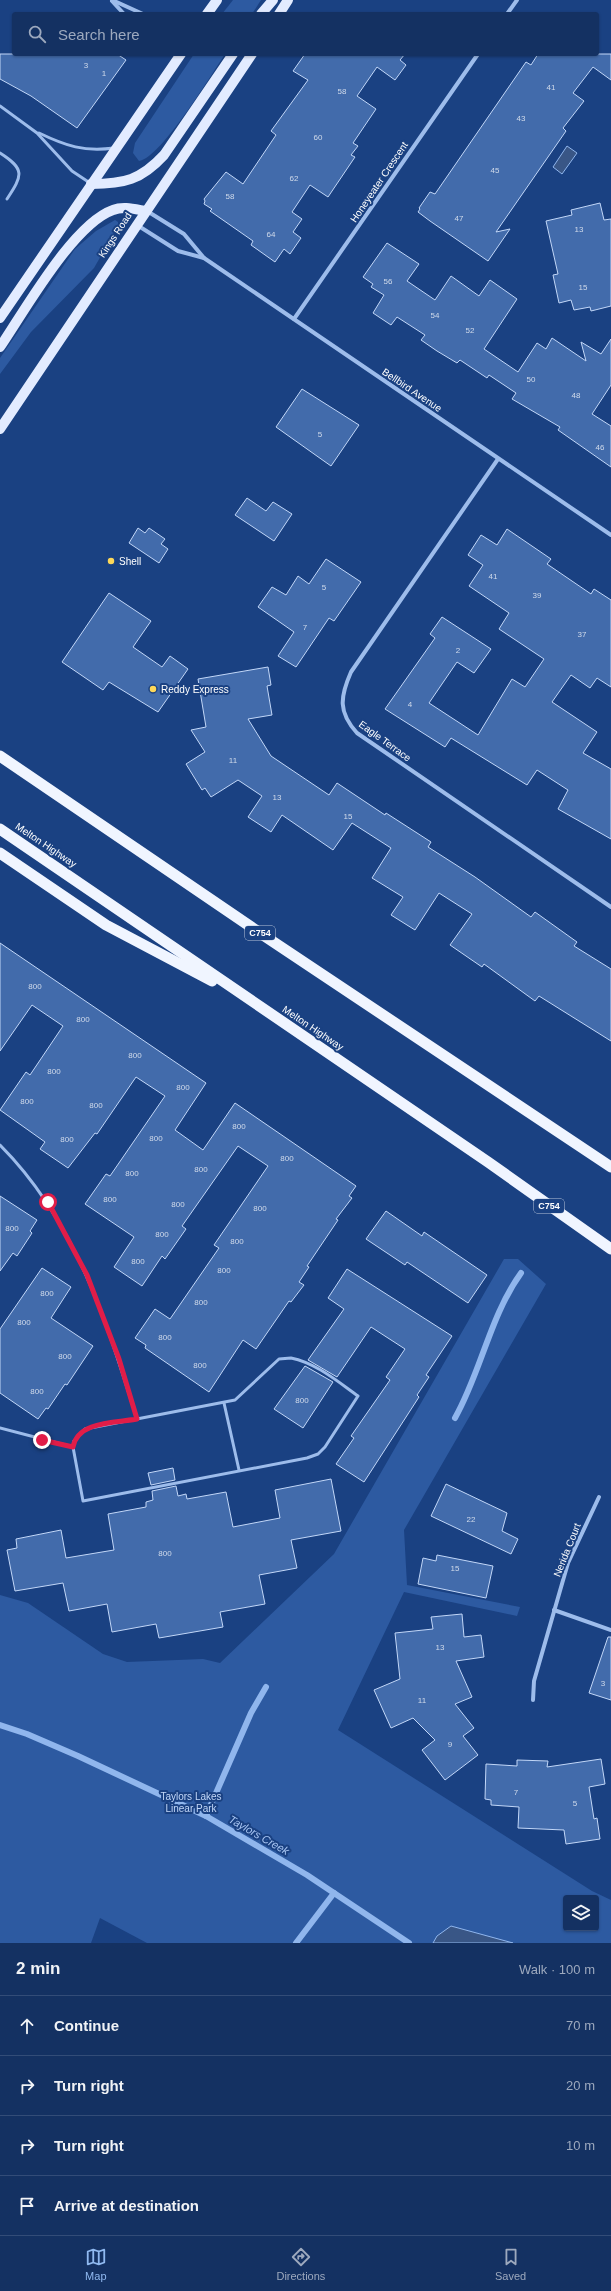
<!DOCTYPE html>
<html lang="en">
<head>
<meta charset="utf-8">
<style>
  body { margin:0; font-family:Helvetica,sans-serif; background:#1d3968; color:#f1f3f6 }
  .controls { position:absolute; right:12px; bottom:12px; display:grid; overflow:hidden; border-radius:4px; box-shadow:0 1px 3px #0004 }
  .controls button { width:36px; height:36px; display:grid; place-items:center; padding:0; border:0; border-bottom:1px solid #334c77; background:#143162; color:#f1f3f6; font:20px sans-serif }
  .stop { position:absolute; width:12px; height:12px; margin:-9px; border:3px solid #e11d48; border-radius:50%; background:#fff }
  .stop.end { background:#e11d48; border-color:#fff; box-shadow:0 1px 4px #0008 }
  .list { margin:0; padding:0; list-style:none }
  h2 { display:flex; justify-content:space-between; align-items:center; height:52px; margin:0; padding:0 16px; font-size:17px }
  h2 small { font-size:13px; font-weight:400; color:#9da9be }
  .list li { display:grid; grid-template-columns:26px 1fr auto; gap:12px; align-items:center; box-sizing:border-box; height:60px; padding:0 16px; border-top:1px solid #334c77 }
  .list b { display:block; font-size:15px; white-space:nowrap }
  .list em { font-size:13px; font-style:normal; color:#9da9be }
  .icon { flex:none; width:22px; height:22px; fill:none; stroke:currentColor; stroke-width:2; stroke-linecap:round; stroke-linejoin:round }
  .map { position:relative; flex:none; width:611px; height:1943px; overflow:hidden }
  .search { position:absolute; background:#143162; box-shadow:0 1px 3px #0004; left:12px; right:12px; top:12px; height:44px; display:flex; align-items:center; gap:10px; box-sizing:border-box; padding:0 14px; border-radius:4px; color:#9da9be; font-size:15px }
  .sheet { height:292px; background:#143162 }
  nav { display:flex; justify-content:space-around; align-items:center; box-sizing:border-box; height:56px; border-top:1px solid #334c77; background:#143162; font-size:11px; color:#9da9be }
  nav a { display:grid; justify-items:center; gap:2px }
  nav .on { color:#90b9f0 }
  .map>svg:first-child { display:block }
  .green { fill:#2d5aa1; fill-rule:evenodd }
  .water { fill:#395686; stroke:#90b6ed }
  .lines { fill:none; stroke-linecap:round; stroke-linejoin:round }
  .stream { stroke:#90b6ed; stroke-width:6 }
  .building { fill:#426bab; stroke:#c2d7f8 }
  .service { stroke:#9dbceb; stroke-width:3 }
  .minor { stroke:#9dbceb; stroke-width:4 }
  .primary { stroke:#e2ebff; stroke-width:10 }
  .trunk { stroke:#f0f5ff; stroke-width:11 }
  .route { stroke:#e11d48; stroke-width:5 }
  .poi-dot { fill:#fdd859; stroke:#1a4182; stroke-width:1.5 }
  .labels { text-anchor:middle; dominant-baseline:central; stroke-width:4; stroke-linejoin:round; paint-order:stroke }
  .number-label { font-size:8px; fill:#d0daea }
  .shield { fill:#1a4182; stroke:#bac6da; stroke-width:1 }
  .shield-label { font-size:9px; font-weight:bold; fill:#fff }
  .street-label { font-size:10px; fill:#fff; stroke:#1a4182 }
  .poi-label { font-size:10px; fill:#fff; stroke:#1a4182; text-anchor:start }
  .park-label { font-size:10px; fill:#c2d7f8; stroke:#1a4182 }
  .water-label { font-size:11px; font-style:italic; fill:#a9c6f3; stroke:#1a4182 }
</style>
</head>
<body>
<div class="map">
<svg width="611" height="1943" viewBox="0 0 611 1943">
  <rect width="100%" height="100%" fill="#1a4182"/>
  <g class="green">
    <path d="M233 0H261L252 14H222Z"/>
    <path d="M194 54H225C211 75 161 158 139 161L133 153 135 143Z"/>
    <path d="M115 220 118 222V226L94 268 31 332 0 374V358L75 249 96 231Z"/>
    <path d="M504 1259H518L546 1284 404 1530 407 1585 520 1607 517 1616 404 1592 338 1730 592 1891 611 1900V1943H147L100 1918 91 1943H0V1595L28 1603 103 1654 127 1662 203 1659 220 1663 334 1554ZM566 1898H596V1928H566Z"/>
  </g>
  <g class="water">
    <path d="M567 146 577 153 562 174 553 167Z"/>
    <path d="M451 1926 513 1943H433L437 1936Z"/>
  </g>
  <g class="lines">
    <g class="stream">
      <path d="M455 1418C481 1372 490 1316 521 1273"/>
      <path d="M0 1725 27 1734 78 1756 206 1816 307 1875 409 1943"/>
      <path d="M206 1816 251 1713 266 1687"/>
      <path d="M296 1943 334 1893"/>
    </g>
  </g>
  <g class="building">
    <path d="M0 54H117L126 60 77 128 31 96 0 79Z"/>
    <path d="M305 54H405L400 60 406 65 395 80 377 67 357 96 376 109 353 143 358 146 351 155 355 157 328 197 310 185 292 212 302 219 293 232 301 238 290 254 284 249 275 262 251 245 253 241 210 211 212 209 204 204 205 201 204 199 226 172 243 184 276 135 271 131 308 80 293 71Z"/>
    <path d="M538 54H611V80L593 67 573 93 584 101 563 128 566 131 496 232 510 229 488 261 430 221 418 212 420 209 419 208 430 192 435 194 526 62 531 65Z"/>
    <path d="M600 203 604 220 611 219V306L591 311 590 307 574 310 571 300 559 303 553 275 558 274 546 221 572 215 571 210Z"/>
    <path d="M387 243 419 264 407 281 435 300 451 276 479 296 490 280 517 299 484 349 518 372 537 343 546 349 552 338 586 361 581 342 601 354 611 339V385L592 414 611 426V467L558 430 560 427 512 399 516 393 489 375 487 378 460 360 457 363 437 351 421 340 425 335 397 317 391 325 373 313 384 295 371 287 373 284 363 277Z"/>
    <path d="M302 389 359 425 331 466 276 427Z"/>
    <path d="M247 498 266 511 273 502 292 514 274 541 235 515Z"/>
    <path d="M138 528 145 533 149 528 165 539 161 544 168 549 159 563 129 543Z"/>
    <path d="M507 529 551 559 547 564 591 594 594 589 611 600V687L597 678 590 688 571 675 552 702 597 732 583 753 611 769V839L558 809 568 790 537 770 527 785 451 738 445 747 385 709 435 638 430 634 442 617 491 649 474 673 457 662 429 703 478 735 512 679 525 687 544 659 499 629 509 613 469 586 483 565 468 555 481 535 497 545Z"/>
    <path d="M326 559 361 582 334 621 329 618 296 667 278 656 294 632 258 607 272 587 286 595 298 576 309 584Z"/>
    <path d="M109 593 151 621 133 647 162 667 170 656 188 669 158 712 109 682 103 690 62 662Z"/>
    <path d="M268 667 271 685 267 686 272 715 248 719 271 756 329 795 337 783 385 815 386 813 431 842 428 847 475 877 531 917 535 912 577 942 574 946 611 969V1041L539 996 535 1001 484 964 482 967 450 945 472 914 439 893 415 930 391 915 403 897 372 878 391 848 352 823 333 850 282 815 271 832 248 817 262 796 238 780 211 797 205 788 202 790 186 764 205 752 191 730 206 727 198 679Z"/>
    <path d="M0 943 206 1083 175 1130 203 1150 235 1103 356 1186 349 1196 352 1198 336 1219 338 1220 307 1266 309 1267 299 1282 304 1285 291 1302 289 1301 256 1349 243 1340 209 1392 145 1348 146 1345 135 1338 155 1309 170 1319 219 1248 214 1245 268 1166 238 1146 182 1226 186 1229 165 1259 162 1256 142 1286 114 1267 134 1237 85 1204 106 1174 110 1176 165 1096 136 1077 97 1134 95 1133 68 1168 40 1149 45 1142 0 1110 26 1072 30 1075 63 1026 32 1005 0 1051Z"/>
    <path d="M0 1196 37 1220 30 1231 32 1233 17 1256 13 1253 0 1271Z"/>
    <path d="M386 1211 422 1236 424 1232 487 1275 468 1303 407 1262 405 1265 366 1239Z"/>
    <path d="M42 1268 71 1287 51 1318 93 1346 67 1385 65 1384 48 1409 46 1408 38 1419 0 1393V1329Z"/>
    <path d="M347 1269 452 1336 426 1375 429 1377 417 1395 419 1397 364 1482 336 1464 354 1438 351 1436 390 1380 386 1377 405 1349 371 1327 337 1377 308 1360 344 1309 328 1298Z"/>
    <path d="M305 1366 333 1382 303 1428 274 1409Z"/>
    <path d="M173 1468 175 1480 151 1485 148 1473Z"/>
    <path d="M331 1479 341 1531 291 1540 297 1568 259 1575 265 1604 220 1612 223 1627 159 1638 156 1624 112 1632 107 1604 69 1611 63 1583 15 1591 7 1550 17 1548 16 1539 61 1530 66 1558 114 1550 108 1514 146 1507V1502L153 1500 152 1491 176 1486 178 1496 186 1494 187 1499 226 1492 233 1527 280 1518 275 1490Z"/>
    <path d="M446 1484 507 1513 502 1531 518 1539 511 1554 431 1516Z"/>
    <path d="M437 1555 493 1566 486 1598 418 1584 423 1558 436 1561Z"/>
    <path d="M462 1614 464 1637 481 1635 484 1657 456 1661 472 1697 455 1704 474 1728 463 1736 478 1755 445 1780 422 1750 435 1740 413 1718 391 1728 374 1690 400 1679 395 1633 433 1629 431 1617Z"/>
    <path d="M608 1637H611V1700L589 1693Z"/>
    <path d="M601 1759 605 1784 589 1787 594 1819 597 1818 600 1839 566 1844 564 1830 518 1828 519 1807 491 1805V1800L485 1799 486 1764 517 1766V1760L548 1761 547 1767Z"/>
  </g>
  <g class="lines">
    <g class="service">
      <path d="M0 106 37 133 72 171 90 183"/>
      <path d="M39 133C66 146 84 152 114 148"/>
      <path d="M0 153C25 169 23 175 7 199"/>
      <path d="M0 1145C75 1220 106 1320 137 1419"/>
      <path d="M291 1358C316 1363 337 1381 358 1396L325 1447 318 1454 307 1458 83 1501 73 1447 74 1441 85 1429 235 1400 279 1359Z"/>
      <path d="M224 1403 239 1470"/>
      <path d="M0 1428 73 1447"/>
    </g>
    <g class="minor">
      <path d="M112 0 143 14"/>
      <path d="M112 1 124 14"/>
      <path d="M507 14 517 0"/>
      <path d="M147 211 184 234 204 258 611 535"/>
      <path d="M137 225 178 251 204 258"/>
      <path d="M294 319 478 54"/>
      <path d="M498 459 351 672C340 697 338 712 357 733L611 907"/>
      <path d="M554 1610 611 1630"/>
      <path d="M533 1700 534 1681 568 1563 599 1497"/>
    </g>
    <g class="primary">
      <path d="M207 14 217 0"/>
      <path d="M261 14 273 0"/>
      <path d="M279 14 288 0"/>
      <path d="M91 184C124 184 141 180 164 155L233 54"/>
      <path d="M0 318 181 54"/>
      <path d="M0 347C24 312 73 224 113 210 123 206 134 209 146 211"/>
      <path d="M0 429 252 54"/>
    </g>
    <g class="trunk">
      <path d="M0 756 260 933 611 1167"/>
      <path d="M0 829 488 1162 611 1249"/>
      <path d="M0 853 106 925 212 981"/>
    </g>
  </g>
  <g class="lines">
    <path class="route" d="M42 1440 73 1447C78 1421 115 1423 137 1419L119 1359 87 1275 48 1202"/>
  </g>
  <g class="poi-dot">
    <circle cx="111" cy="561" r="4"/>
    <circle cx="153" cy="689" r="4"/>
  </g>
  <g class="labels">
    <g class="number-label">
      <text x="86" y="65">3</text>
      <text x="104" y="73">1</text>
      <text x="551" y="87">41</text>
      <text x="342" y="91">58</text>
      <text x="521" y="118">43</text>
      <text x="318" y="137">60</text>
      <text x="495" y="170">45</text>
      <text x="294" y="178">62</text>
      <text x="230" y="196">58</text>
      <text x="459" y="218">47</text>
      <text x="579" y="229">13</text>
      <text x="271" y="234">64</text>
      <text x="388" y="281">56</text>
      <text x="583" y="287">15</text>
      <text x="435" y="315">54</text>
      <text x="470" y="330">52</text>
      <text x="531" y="379">50</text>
      <text x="576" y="395">48</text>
      <text x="320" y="434">5</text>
      <text x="600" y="447">46</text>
      <text x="493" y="576">41</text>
      <text x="324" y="587">5</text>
      <text x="537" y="595">39</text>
      <text x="305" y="627">7</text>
      <text x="582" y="634">37</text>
      <text x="458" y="650">2</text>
      <text x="410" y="704">4</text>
      <text x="233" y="760">11</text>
      <text x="277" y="797">13</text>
      <text x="348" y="816">15</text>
      <text x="35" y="986">800</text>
      <text x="83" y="1019">800</text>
      <text x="135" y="1055">800</text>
      <text x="54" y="1071">800</text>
      <text x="183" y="1087">800</text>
      <text x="27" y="1101">800</text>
      <text x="96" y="1105">800</text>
      <text x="239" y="1126">800</text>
      <text x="156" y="1138">800</text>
      <text x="67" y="1139">800</text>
      <text x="287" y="1158">800</text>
      <text x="201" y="1169">800</text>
      <text x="132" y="1173">800</text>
      <text x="110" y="1199">800</text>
      <text x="178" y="1204">800</text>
      <text x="260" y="1208">800</text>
      <text x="12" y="1228">800</text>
      <text x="162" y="1234">800</text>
      <text x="237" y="1241">800</text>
      <text x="138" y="1261">800</text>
      <text x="224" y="1270">800</text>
      <text x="47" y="1293">800</text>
      <text x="201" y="1302">800</text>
      <text x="24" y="1322">800</text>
      <text x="165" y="1337">800</text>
      <text x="65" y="1356">800</text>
      <text x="200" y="1365">800</text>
      <text x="37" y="1391">800</text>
      <text x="302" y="1400">800</text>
      <text x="471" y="1519">22</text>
      <text x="165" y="1553">800</text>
      <text x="455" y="1568">15</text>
      <text x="440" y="1647">13</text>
      <text x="603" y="1683">3</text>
      <text x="422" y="1700">11</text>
      <text x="450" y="1744">9</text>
      <text x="516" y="1792">7</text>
      <text x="575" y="1803">5</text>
    </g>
    <g class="shield">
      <rect x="245" y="926" width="30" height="14" rx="3"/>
      <rect x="534" y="1199" width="30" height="14" rx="3"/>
    </g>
    <g class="shield-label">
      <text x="260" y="933">C754</text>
      <text x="549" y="1206">C754</text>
    </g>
    <g class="street-label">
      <text transform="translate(379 182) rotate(-56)">Honeyeater Crescent</text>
      <text transform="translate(115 235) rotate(-57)">Kings Road</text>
      <text transform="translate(412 390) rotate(34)">Bellbird Avenue</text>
      <text transform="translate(385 741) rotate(36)">Eagle Terrace</text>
      <text transform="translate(46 845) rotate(34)">Melton Highway</text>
      <text transform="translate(313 1028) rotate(34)">Melton Highway</text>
      <text transform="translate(567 1550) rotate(-68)">Nerida Court</text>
    </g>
    <g class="poi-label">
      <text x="119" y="561">Shell</text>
      <text x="161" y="689">Reddy Express</text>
    </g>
    <g class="park-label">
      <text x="191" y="1796">Taylors Lakes<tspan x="191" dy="12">Linear Park</tspan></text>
    </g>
    <g class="water-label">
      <text transform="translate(259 1835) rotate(30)">Taylors Creek</text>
    </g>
  </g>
</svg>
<div class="controls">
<button><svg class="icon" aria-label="layers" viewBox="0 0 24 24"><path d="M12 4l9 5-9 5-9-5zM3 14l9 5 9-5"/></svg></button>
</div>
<div class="stop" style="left:48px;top:1202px"></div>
<div class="stop end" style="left:42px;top:1440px"></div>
<div class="search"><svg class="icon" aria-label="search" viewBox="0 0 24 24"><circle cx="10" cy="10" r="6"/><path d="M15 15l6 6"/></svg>Search here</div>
</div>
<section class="sheet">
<h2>2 min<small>Walk · 100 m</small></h2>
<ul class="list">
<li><svg class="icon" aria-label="ahead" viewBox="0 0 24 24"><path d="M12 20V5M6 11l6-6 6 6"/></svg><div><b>Continue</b></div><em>70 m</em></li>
<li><svg class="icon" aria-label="right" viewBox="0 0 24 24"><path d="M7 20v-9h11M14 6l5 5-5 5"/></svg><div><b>Turn right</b></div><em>20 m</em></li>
<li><svg class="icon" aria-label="right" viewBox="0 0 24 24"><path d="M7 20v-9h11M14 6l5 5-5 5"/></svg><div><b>Turn right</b></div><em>10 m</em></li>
<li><svg class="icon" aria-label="arrive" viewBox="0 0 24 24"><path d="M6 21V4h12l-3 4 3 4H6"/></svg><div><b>Arrive at destination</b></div></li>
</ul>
</section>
<nav>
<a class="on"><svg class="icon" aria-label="map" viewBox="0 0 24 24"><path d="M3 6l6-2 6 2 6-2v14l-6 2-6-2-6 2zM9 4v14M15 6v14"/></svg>Map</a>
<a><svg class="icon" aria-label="directions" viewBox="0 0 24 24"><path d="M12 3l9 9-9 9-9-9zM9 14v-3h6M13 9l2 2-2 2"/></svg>Directions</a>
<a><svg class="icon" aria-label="saved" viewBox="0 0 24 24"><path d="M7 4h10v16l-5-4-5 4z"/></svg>Saved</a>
</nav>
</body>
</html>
